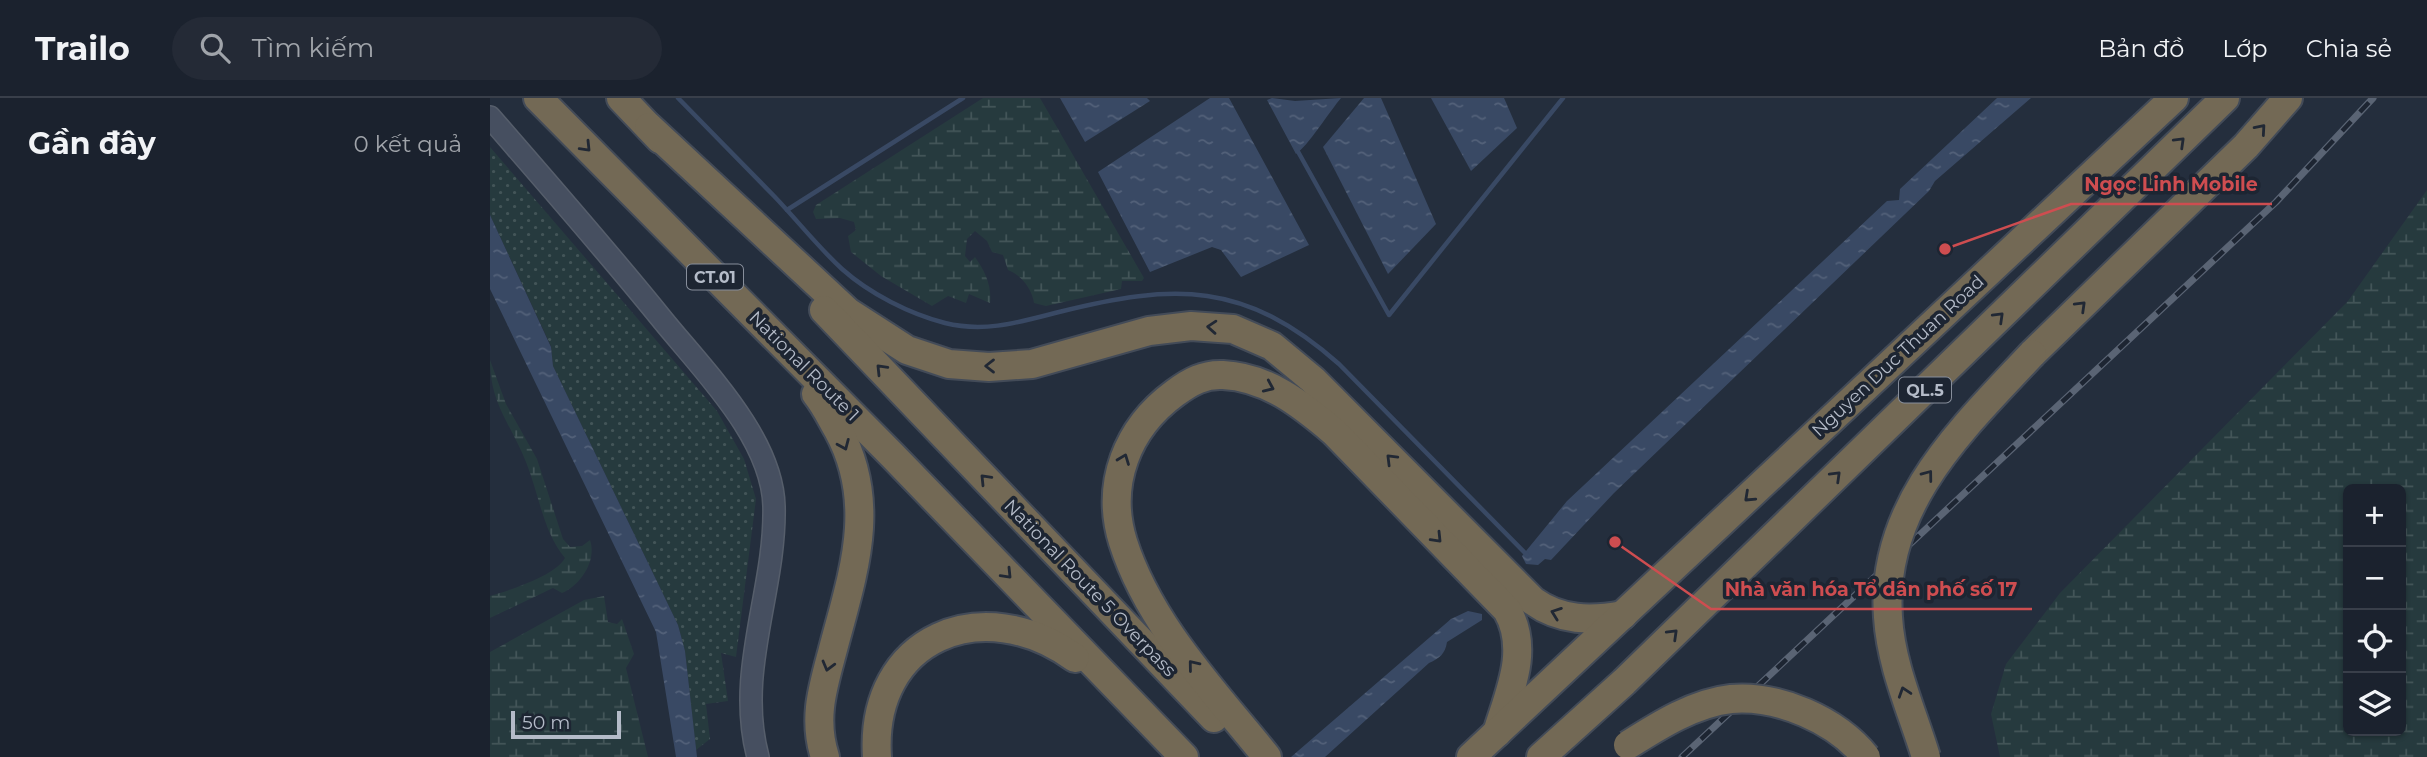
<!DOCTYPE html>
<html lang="vi">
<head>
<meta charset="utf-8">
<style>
  body { margin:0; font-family:Montserrat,sans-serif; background:#242a36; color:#f1f3f6 }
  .controls { position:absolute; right:21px; bottom:21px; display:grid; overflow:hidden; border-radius:10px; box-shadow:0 2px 5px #0004 }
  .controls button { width:63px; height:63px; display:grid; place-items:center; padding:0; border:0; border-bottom:2px solid #393f4a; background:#1b222e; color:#f1f3f6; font:35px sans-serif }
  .scale { position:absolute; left:21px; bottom:18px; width:110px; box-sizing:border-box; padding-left:7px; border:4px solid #b4bbc8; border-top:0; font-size:19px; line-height:24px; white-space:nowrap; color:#b4bbc8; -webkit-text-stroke:5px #1d2532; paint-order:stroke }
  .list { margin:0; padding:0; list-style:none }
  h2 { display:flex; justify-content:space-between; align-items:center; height:91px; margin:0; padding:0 28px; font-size:30px }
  h2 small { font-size:23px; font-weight:400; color:#a0a4aa }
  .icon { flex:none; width:38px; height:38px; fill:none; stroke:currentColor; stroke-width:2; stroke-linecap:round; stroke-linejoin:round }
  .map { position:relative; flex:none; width:1937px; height:659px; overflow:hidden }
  header { display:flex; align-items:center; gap:42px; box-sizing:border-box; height:98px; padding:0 35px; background:#1b222e; border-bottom:2px solid #393f4a }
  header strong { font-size:33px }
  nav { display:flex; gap:38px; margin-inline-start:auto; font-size:24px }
  .search { width:490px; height:63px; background:#242a36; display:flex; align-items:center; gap:18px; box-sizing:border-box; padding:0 24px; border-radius:38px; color:#a0a4aa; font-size:26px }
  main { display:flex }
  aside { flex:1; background:#1b222e }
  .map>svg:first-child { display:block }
  .grass { fill:url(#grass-dots) }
  .wetland { fill:url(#wetland-marsh); fill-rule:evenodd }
  .water { fill:url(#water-ripples) }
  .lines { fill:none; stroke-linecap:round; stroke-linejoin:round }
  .stream { stroke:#394964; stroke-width:4.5 }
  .secondary-casing { stroke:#565e6b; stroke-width:24 }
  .highway-casing { stroke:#434b58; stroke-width:32 }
  .secondary { stroke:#464f60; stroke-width:21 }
  .highway { stroke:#736955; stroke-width:28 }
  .rail-casing { stroke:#5a6474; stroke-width:7 }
  .rail { stroke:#1d2532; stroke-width:4.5; stroke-dasharray:13; stroke-linecap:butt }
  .highway-bridge-casing { stroke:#434b58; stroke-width:32; stroke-linecap:butt }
  .highway-bridge { stroke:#736955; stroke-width:28 }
  .oneway { stroke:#212834 }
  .labels { text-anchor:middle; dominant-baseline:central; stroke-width:7; stroke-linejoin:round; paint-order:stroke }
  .shield { fill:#1d2532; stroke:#878e9b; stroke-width:2 }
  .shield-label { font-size:16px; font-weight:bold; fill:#b4bbc8 }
  .street-label { font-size:18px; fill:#b4bbc8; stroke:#1d2532 }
  .leader { fill:none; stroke:#ce4d50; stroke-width:2.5 }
  .callout-dot { fill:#ce4d50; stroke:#1d2532; stroke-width:2.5 }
  .callout-label { font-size:19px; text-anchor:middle; font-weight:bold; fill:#ce4d50; stroke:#1d2532; stroke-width:7; stroke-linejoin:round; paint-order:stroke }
</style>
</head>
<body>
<header>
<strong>Trailo</strong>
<div class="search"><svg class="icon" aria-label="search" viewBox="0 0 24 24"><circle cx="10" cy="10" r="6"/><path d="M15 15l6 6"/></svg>Tìm kiếm</div>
<nav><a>Bản đồ</a><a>Lớp</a><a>Chia sẻ</a></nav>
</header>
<main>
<aside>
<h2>Gần đây<small>0 kết quả</small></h2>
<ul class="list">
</ul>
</aside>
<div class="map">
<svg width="1937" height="659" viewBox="0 0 1937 659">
  <defs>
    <pattern id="grass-dots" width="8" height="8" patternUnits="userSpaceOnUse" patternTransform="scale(1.75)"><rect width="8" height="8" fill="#263a3e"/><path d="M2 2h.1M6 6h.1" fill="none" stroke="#435558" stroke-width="1.8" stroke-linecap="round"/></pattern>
    <pattern id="wetland-marsh" width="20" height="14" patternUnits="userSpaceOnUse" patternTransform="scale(1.75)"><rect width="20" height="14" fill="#263a3e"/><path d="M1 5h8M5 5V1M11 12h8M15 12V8" fill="none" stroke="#435558"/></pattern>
    <pattern id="water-ripples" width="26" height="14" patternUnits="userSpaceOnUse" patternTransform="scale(1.75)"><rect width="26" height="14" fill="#394964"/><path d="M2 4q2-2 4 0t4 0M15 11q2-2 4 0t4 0" fill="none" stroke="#536179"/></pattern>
  </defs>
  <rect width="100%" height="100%" fill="#242e3d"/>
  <path class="grass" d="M0 49 227 313 254 361 266 401 246 559 231 555 238 603 216 606 220 641 206 652 195 553 188 527 63 268 61 248 0 117Z"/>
  <g class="wetland">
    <path d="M493 0H550L654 180 652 183H632L631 191 556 208 544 205C542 191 531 177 518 172L513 157 502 154 497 143 485 133 477 141 475 158 480 164 485 159C495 173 502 188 500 205L479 196 476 205 458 198 442 208 391 178 361 154 358 138 366 132 364 124 350 120 326 121 323 114 326 107Z"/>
    <path d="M1937 92V659H1510L1501 616 1516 566 1570 495 1858 203ZM1858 391H1911V633H1858Z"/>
    <path d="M0 262 16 306 47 361 73 441 80 449 92 448 100 442C107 462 91 487 72 495L63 490 0 520V498C20 492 65 478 75 460 53 434 49 396 36 364 21 326 0 306 0 262Z"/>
    <path d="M114 498 118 524 127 526 132 521 144 556 136 570 158 659H0V554L94 502Z"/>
  </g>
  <g class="water">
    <path d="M570 0H657L660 3 595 44Z"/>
    <path d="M720 0H739L819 147 751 179 731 152 722 149 660 174 608 74Z"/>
    <path d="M782 0 805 3 851 0C840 13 817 49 806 56L777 2Z"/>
    <path d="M874 0H891L946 126 898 176 833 49Z"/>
    <path d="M941 0H1014L1027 30 981 73Z"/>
    <path d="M1507 0H1541L1445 83 1439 93 1124 395 1061 462 1055 461 1048 467 1036 466 1032 458 1077 403 1397 103 1409 102 1410 91Z"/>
    <path d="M0 117 61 249 63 268 188 527 195 553 207 659H186L166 534 0 191Z"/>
    <path d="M978 513 992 516V522L957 544C955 556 950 560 939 565L835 659H801L961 521Z"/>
  </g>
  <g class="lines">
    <g class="stream">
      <path d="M188 0C220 33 252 65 284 98 307 122 328 149 352 171 380 196 420 216 455 225 495 235 530 224 569 214 685 185 755 183 849 266L1037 457"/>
      <path d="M806 50 899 217 1073 0"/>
      <path d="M297 112 473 0"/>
    </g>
    <defs>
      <path id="secondary" d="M0 19C58 86 116 152 171 220 212 271 282 339 284 408 286 493 245 573 268 659"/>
      <g id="highway">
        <path d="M48 0 402 357 694 659"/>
        <path d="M131 0 170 41"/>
        <path d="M159 29 358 214 417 252 459 266 499 269 542 266 659 233 701 228 743 231 782 248 823 282 1043 503C1071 523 1101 523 1133 517"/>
        <path d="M334 212 724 620"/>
        <path d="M1542 256 1756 48 1798 0"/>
        <path d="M326 296C335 307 341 320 348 332 389 407 362 478 342 555 332 592 323 622 335 659"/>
        <path d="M387 659C379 539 493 493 585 560"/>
        <path d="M777 659C724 593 659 526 633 444 615 386 637 330 685 295 700 284 714 276 733 277 777 279 811 306 844 334L1017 512C1040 552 1019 595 1007 635"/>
        <path d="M981 659 1684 0"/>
        <path d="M1051 659 1134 584 1735 0"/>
      </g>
    </defs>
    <use href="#secondary" class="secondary-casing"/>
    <use href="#highway" class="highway-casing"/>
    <use href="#secondary" class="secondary"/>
    <use href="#highway" class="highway"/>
    <defs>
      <path id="rail" d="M1192 659 1786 104 1883 0"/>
    </defs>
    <use href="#rail" class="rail-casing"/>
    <use href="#rail" class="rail"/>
    <defs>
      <g id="highway-bridge">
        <path d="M1138 647C1168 628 1204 605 1241 601 1289 597 1346 622 1376 659"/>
        <path d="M1436 659C1422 613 1401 568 1398 519 1390 407 1472 331 1542 256"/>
      </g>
    </defs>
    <use href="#highway-bridge" class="highway-bridge-casing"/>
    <use href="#highway-bridge" class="highway-bridge"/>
  </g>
  <defs><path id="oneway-chevron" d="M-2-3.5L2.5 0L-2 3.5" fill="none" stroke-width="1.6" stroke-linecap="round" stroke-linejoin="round" transform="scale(1.75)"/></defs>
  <g class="oneway">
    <use href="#oneway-chevron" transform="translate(1771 31) rotate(-49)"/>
    <use href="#oneway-chevron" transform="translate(1690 44) rotate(-44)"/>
    <use href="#oneway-chevron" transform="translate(96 49) rotate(46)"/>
    <use href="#oneway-chevron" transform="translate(1591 208) rotate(-44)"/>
    <use href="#oneway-chevron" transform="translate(1509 219) rotate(-44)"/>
    <use href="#oneway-chevron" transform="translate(722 229) rotate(-176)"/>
    <use href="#oneway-chevron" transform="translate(500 268) rotate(-180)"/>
    <use href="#oneway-chevron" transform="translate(391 271) rotate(-134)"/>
    <use href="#oneway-chevron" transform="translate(779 289) rotate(24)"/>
    <use href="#oneway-chevron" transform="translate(354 347) rotate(67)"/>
    <use href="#oneway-chevron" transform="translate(634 361) rotate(-69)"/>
    <use href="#oneway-chevron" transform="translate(901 361) rotate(-135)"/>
    <use href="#oneway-chevron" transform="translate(1438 377) rotate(-53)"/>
    <use href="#oneway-chevron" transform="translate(1346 378) rotate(-44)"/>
    <use href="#oneway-chevron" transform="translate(495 381) rotate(-134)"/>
    <use href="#oneway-chevron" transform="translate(1259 399) rotate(137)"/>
    <use href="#oneway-chevron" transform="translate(947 440) rotate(46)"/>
    <use href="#oneway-chevron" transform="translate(517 476) rotate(46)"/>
    <use href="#oneway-chevron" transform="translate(1066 515) rotate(-160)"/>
    <use href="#oneway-chevron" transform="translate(1183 536) rotate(-44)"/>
    <use href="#oneway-chevron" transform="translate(703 567) rotate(-129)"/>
    <use href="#oneway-chevron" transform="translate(338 568) rotate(105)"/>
    <use href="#oneway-chevron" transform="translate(1414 594) rotate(-108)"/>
  </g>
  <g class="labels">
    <g class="shield">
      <rect x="197" y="166.5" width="56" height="25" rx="5"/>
      <rect x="1409" y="279.5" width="52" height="25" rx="5"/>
    </g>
    <g class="shield-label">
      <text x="225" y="179">CT.01</text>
      <text x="1435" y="292">QL.5</text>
    </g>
    <g class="street-label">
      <text transform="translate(1408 258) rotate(-43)">Nguyen Duc Thuan Road</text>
      <text transform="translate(314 268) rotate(45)">National Route 1</text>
      <text transform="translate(600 490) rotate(46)">National Route 5 Overpass</text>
    </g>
  </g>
  <path class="leader" d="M1455 151L1581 106H1782M1125 444L1221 511H1542"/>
  <g class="callout-dot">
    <circle cx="1455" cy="151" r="7"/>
    <circle cx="1125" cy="444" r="7"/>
  </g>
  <g class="callout-label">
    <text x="1681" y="93">Ngọc Linh Mobile</text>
    <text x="1381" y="498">Nhà văn hóa Tổ dân phố số 17</text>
  </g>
</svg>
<div class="controls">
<button>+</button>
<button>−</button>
<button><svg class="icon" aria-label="locate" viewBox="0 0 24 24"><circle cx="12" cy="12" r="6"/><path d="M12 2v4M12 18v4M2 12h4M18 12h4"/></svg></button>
<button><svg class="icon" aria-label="layers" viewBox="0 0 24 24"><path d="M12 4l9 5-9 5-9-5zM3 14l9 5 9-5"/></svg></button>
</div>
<div class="scale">50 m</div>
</div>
</main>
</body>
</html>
